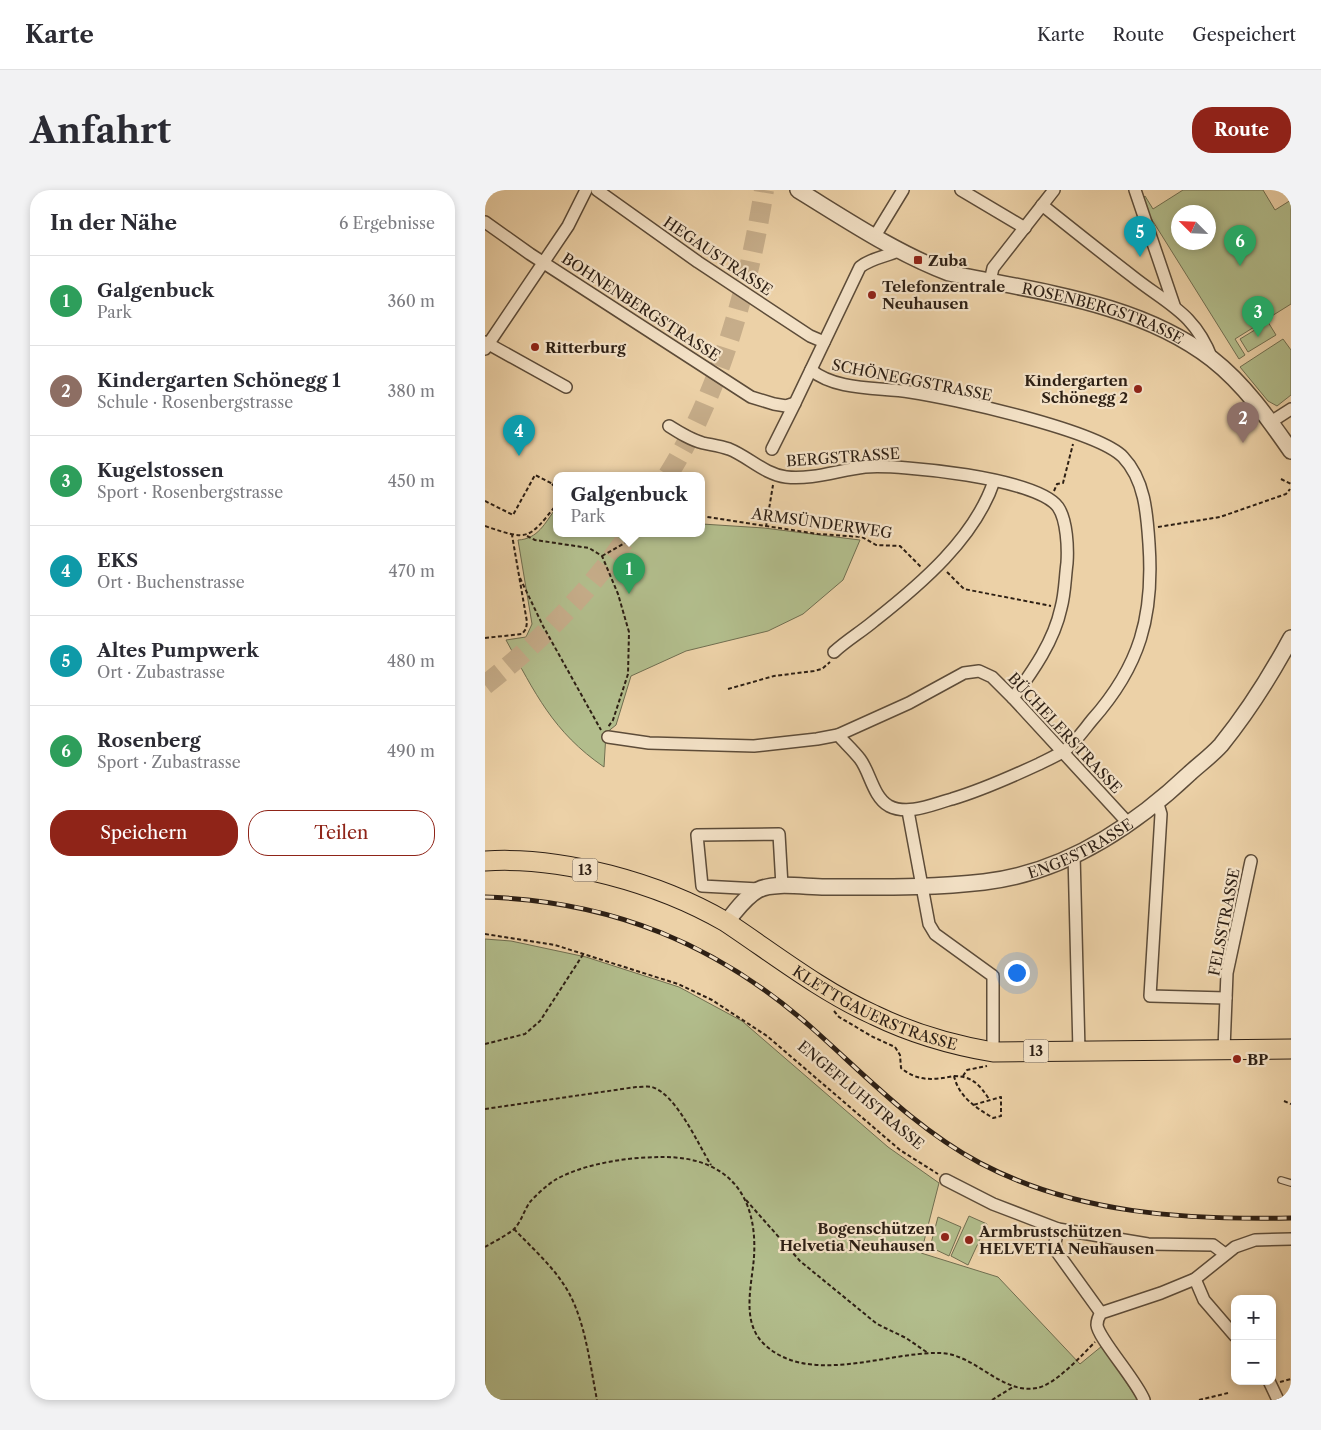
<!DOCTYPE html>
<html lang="de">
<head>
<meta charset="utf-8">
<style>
  body { margin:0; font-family:"Libre Caslon Text",serif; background:#f2f2f3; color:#2b2b33 }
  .controls { position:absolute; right:15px; bottom:15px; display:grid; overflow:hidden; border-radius:10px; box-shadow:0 2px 8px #0003 }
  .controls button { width:45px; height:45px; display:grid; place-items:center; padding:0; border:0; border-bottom:1px solid #e1e1e2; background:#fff; color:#2b2b33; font:25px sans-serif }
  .compass { position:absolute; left:686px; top:15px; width:45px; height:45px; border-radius:50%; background:#fff; box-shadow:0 2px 8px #0003; rotate:294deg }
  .you { position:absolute; left:531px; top:782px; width:18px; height:18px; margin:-12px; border:4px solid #fff; border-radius:50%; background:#1a73e8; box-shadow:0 0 0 8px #1a73e833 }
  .badge { display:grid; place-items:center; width:32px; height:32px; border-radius:50%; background:#8f2418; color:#fff; font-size:16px; font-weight:700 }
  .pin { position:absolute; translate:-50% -41px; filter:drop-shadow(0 1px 2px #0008) }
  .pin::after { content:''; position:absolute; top:26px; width:18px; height:15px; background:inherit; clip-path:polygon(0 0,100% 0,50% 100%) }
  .popup { position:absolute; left:68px; top:282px; width:152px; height:65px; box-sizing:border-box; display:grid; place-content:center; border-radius:10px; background:#fff; filter:drop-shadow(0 1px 4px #0005); font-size:16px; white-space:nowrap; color:#7c7c81 }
  .popup b { font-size:19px; color:#2b2b33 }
  .popup::after { content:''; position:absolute; left:50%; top:100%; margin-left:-10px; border:10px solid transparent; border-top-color:#fff }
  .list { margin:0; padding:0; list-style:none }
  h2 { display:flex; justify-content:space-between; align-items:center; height:65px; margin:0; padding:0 20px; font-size:21px }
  h2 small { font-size:16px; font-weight:400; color:#7c7c81 }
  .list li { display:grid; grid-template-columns:32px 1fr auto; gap:15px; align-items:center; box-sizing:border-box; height:90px; padding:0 20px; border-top:1px solid #e1e1e2 }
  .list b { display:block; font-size:19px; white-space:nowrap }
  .list p { margin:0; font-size:16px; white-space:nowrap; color:#7c7c81 }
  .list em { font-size:16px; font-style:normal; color:#7c7c81 }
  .actions { display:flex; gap:10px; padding:15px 20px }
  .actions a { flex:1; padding:11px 0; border:1px solid #8f2418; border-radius:20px; text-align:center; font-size:18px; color:#8f2418 }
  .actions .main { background:#8f2418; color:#fff }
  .map { position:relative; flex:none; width:806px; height:1210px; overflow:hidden; border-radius:20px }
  header { display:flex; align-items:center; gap:30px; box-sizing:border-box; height:70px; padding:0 25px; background:#fff; border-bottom:1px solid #e1e1e2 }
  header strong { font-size:24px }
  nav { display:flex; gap:28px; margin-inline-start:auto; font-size:18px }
  .intro { display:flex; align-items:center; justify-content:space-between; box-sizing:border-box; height:120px; padding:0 30px }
  h1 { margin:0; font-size:35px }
  .button { padding:12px 22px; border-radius:20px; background:#8f2418; color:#fff; font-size:18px; font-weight:700 }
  main { display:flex; gap:30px; padding:0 30px }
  aside { flex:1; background:#fff; border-radius:20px; box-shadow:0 2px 8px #0003 }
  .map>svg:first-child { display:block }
  .green { fill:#b2bd8c; stroke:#706e50; fill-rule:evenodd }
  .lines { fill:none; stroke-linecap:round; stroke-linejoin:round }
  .trunk-tunnel { stroke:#c6ad8a; stroke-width:20; stroke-dasharray:20 10; stroke-linecap:butt }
  .service-casing { stroke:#5d4c39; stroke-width:8 }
  .minor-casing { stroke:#5d4c39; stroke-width:14 }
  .tertiary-casing { stroke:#5d4c39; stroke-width:18 }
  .primary-casing { stroke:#2d1f14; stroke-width:21 }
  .path { stroke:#2d1f14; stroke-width:2; stroke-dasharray:4 2.5; stroke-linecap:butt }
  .service { stroke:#f3e1c6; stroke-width:5.5 }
  .minor { stroke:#f3e1c6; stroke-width:11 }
  .tertiary { stroke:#f3e1c6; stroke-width:15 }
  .primary { stroke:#ecd1a7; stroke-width:19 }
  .rail-casing { stroke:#2d1f14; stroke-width:5 }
  .rail { stroke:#f3e1c6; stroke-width:3; stroke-dasharray:9; stroke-linecap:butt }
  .poi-dot { fill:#8f2418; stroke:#f3e1c6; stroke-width:2 }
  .labels { text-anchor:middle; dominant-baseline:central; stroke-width:4.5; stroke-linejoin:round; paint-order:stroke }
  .shield { fill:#f3e1c6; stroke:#685949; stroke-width:1 }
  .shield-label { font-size:14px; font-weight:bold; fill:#2d1f14 }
  .street-label { font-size:15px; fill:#2d1f14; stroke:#f3e1c6 }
  .poi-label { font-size:15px; font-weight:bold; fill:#2d1f14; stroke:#f3e1c6; text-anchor:start }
</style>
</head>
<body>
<header>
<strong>Karte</strong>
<nav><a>Karte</a><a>Route</a><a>Gespeichert</a></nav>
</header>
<div class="intro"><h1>Anfahrt</h1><a class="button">Route</a></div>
<main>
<aside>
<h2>In der Nähe<small>6 Ergebnisse</small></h2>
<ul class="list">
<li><span class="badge" style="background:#2e9e5b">1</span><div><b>Galgenbuck</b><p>Park</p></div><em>360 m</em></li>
<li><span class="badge" style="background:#8d6e63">2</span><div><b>Kindergarten Schönegg 1</b><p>Schule · Rosenbergstrasse</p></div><em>380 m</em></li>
<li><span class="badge" style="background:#2e9e5b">3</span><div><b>Kugelstossen</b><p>Sport · Rosenbergstrasse</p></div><em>450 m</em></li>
<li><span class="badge" style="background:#0f9aa8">4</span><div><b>EKS</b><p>Ort · Buchenstrasse</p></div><em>470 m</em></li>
<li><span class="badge" style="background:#0f9aa8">5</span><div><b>Altes Pumpwerk</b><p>Ort · Zubastrasse</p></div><em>480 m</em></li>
<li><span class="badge" style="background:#2e9e5b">6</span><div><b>Rosenberg</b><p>Sport · Zubastrasse</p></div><em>490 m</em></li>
</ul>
<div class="actions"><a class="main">Speichern</a><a>Teilen</a></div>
</aside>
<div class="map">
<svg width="806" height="1210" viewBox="0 0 806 1210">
  <rect width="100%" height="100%" fill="#ecd1a7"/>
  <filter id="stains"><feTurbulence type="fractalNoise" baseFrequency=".004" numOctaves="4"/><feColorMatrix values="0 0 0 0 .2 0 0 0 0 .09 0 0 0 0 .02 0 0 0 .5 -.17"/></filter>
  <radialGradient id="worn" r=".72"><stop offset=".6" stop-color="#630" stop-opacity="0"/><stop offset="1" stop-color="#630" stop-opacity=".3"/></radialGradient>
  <g class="green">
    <path d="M698 0H778L790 20 806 10V114L750 149 760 165 754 169 659 17 657 9 660 6 668 19ZM694 22H724V52H694Z"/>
    <path d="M783 132 791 145 763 162 755 149Z"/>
    <path d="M798 149 806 160V205L792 216 783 211 755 177Z"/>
    <path d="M71 318 72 343H216L217 334 279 338 375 350 358 390 318 424 283 441 201 461 146 486 131 535 121 543 119 577C68 542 50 503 21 450L41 447 47 434 33 350C53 349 60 333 71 318Z"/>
    <path d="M0 749 26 751 101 767 194 797 257 831 403 957 454 993 436 1063 513 1087 595 1174 617 1156 653 1210H0Z"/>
    <path d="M484 1026 502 1034 483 1075 466 1066Z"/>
    <path d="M453 1027 476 1037 464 1066 445 1057Z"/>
  </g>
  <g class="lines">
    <g class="trunk-tunnel">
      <path d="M183 285C235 202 264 96 279 0"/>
      <path d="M0 495C54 453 106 400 145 343"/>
    </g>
    <defs>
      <path id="service" d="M796 990 806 993"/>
      <g id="minor">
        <path d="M112 0 213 72 325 146 339 152"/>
        <path d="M476 0 540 38"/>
        <path d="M650 0 689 115"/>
        <path d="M557 15C587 39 617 63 647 86 682 114 710 123 727 169"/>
        <path d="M0 32 45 64 266 207 289 214 301 216 310 213 375 77C388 67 401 67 415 60"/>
        <path d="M390 46 418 0"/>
        <path d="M505 91 508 78 569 0"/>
        <path d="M0 152 81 197"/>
        <path d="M0 159 83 36 101 0"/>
        <path d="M326 180C352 201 393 197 425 202 466 208 612 240 638 267 660 290 662 324 664 354 669 426 655 476 607 530 598 541 590 553 579 561 571 566 562 570 554 574 526 587 497 600 467 609 448 614 423 626 404 616 388 607 385 582 375 569 368 560 360 553 353 545"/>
        <path d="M786 232 806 219"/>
        <path d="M184 236C195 243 206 250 218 253 227 255 235 256 244 259 264 267 279 284 301 287 327 290 354 280 380 277 416 274 552 288 573 317 582 330 583 358 582 373 580 388 580 404 576 418 569 451 548 481 528 508"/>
        <path d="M287 259 310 213"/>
        <path d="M349 462C362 450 376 442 389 431 436 394 490 348 509 291"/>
        <path d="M123 547 164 553 269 556 332 549 353 545 424 513 479 483 494 481 507 487 528 508 644 634"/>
        <path d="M673 614 676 624 665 806 741 808"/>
        <path d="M423 621 444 734 450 744 508 786V862"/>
        <path d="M589 664 594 861"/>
        <path d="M274 699 217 696 212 645 294 644 297 696"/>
        <path d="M739 859 742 783 766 671"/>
        <path d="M461 990 508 1014 573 1039 663 1054 728 1055 740 1064"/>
        <path d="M573 1039 570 1053 572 1062 616 1123"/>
        <path d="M710 1089 719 1110 750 1146"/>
        <path d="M784 1191 793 1210"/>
        <path d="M659 1210C652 1191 613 1148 612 1135 612 1131 614 1126 616 1123L676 1103 710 1089 750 1057 770 1050 806 1049"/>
      </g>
      <g id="tertiary">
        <path id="s1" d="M313 0C362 30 411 63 464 83 553 102 653 112 727 169 759 194 783 228 806 261"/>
        <path id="s2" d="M241 732C251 721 260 707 273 700 290 691 325 698 344 697 396 697 448 698 499 692 578 683 649 636 705 583 715 574 727 565 736 555 762 523 786 485 806 448"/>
      </g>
      <g id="primary">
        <path id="s3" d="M0 671C77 666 174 693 241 732 289 764 336 801 389 825 426 843 467 855 508 862L806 859"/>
      </g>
    </defs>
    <use href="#service" class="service-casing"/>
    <use href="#minor" class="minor-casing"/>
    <use href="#tertiary" class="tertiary-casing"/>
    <use href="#primary" class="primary-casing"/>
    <g class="path">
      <path d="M796 289 806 294"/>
      <path d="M67 294 72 299"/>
      <path d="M569 301 572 294 578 293 588 254"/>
      <path d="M0 311 28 325 50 285 72 296"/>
      <path d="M216 326 333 344 377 347 391 355 415 356 437 378"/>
      <path d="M0 336C44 351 43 350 72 314"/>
      <path d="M281 337 288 295"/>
      <path d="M673 337 735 327 801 304 805 299"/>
      <path d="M42 346 50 350 104 358 117 366 133 404 144 442 143 484 128 530 123 537"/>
      <path d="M117 366 157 343"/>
      <path d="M462 382 479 399 566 416"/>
      <path d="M35 388 58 436 116 540"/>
      <path d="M0 448 37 444 41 439 42 432 27 345"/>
      <path d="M243 499 289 486 329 481 337 479 345 472"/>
      <path d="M0 744 70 755 193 794 227 810 282 846 415 960 453 984"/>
      <path d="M349 821 354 827 388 847 410 857 415 865 416 878C433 892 449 890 469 886 474 907 490 917 508 928L516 926V907L488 915"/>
      <path d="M0 854 40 844 55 831 99 763"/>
      <path d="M469 886C487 886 495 895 504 909"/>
      <path d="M478 886 482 880 502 876"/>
      <path d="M799 911 806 914"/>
      <path d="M0 919 151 897C156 897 163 896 167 897 191 904 213 954 226 975"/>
      <path d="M261 1010 315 1071 392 1134 421 1148 443 1163"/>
      <path d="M29 1039C48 1059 70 1078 84 1103 101 1135 105 1175 112 1210"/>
      <path d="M0 1057C9 1052 20 1046 28 1040 36 1033 39 1020 45 1012 51 1005 62 995 70 990 100 973 144 967 178 967 241 967 273 1003 269 1067 267 1094 256 1131 278 1153 322 1197 401 1162 454 1163 490 1163 516 1205 552 1198 570 1195 597 1165 610 1152"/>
      <path d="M795 1192 806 1189"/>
      <path d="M507 1210 528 1197"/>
      <path d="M714 1210 743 1203"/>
    </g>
    <use href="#service" class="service"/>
    <use href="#minor" class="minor"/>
    <use href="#tertiary" class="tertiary"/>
    <use href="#primary" class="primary"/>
    <defs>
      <path id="rail" d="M0 707C127 711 232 754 327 838 381 886 430 938 495 973 592 1024 699 1030 806 1028"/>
    </defs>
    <use href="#rail" class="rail-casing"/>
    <use href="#rail" class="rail"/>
  </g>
  <g class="poi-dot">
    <rect x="428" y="65" width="10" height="10" rx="2.5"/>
    <circle cx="387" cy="105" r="5"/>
    <circle cx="50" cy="157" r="5"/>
    <circle cx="653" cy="199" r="5"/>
    <circle cx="752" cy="869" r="5"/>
    <circle cx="460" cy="1047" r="5"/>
    <circle cx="484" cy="1050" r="5"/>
  </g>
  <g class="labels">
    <g class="shield">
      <rect x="87.5" y="668.5" width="25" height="23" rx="4"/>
      <rect x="538.5" y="849.5" width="25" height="23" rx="4"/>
    </g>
    <g class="shield-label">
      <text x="100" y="680">13</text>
      <text x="551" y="861">13</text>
    </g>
    <g class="street-label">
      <text transform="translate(233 66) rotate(34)">HEGAUSTRASSE</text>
      <text transform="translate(156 117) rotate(33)">BOHNENBERGSTRASSE</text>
      <text stroke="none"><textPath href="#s1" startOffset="332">ROSENBERGSTRASSE</textPath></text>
      <text transform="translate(427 190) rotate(11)">SCHÖNEGGSTRASSE</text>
      <text transform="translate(358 267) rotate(-4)">BERGSTRASSE</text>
      <text transform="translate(337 333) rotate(8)">ARMSÜNDERWEG</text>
      <text transform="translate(580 543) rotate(47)">BÜCHELERSTRASSE</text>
      <text stroke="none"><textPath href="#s2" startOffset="375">ENGESTRASSE</textPath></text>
      <text transform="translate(739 732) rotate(-79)">FELSSTRASSE</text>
      <text stroke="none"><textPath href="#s3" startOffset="425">KLETTGAUERSTRASSE</textPath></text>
      <text transform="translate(376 905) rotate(40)">ENGEFLUHSTRASSE</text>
    </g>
    <g class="poi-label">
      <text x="443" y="70">Zuba</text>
      <text x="397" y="96">Telefonzentrale<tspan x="397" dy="17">Neuhausen</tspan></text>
      <text x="60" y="157">Ritterburg</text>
      <text x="643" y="190" text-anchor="end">Kindergarten<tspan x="643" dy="17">Schönegg 2</tspan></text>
      <text x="762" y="869">BP</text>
      <text x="450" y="1038" text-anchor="end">Bogenschützen<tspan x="450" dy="17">Helvetia Neuhausen</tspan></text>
      <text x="494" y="1041">Armbrustschützen<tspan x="494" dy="17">HELVETIA Neuhausen</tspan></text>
    </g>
  </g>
  <rect width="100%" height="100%" filter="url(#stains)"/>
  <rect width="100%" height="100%" fill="url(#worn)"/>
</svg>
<div class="controls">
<button>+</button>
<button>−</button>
</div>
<svg class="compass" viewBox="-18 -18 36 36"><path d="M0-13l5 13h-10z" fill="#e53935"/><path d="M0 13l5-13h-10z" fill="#7c7c81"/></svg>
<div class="you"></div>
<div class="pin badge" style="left:144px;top:404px;background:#2e9e5b">1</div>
<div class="popup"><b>Galgenbuck</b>Park</div>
<div class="pin badge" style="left:758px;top:253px;background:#8d6e63">2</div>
<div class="pin badge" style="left:773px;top:147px;background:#2e9e5b">3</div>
<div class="pin badge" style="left:34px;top:266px;background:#0f9aa8">4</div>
<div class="pin badge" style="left:655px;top:67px;background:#0f9aa8">5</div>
<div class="pin badge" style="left:755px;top:76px;background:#2e9e5b">6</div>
</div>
</main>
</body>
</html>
